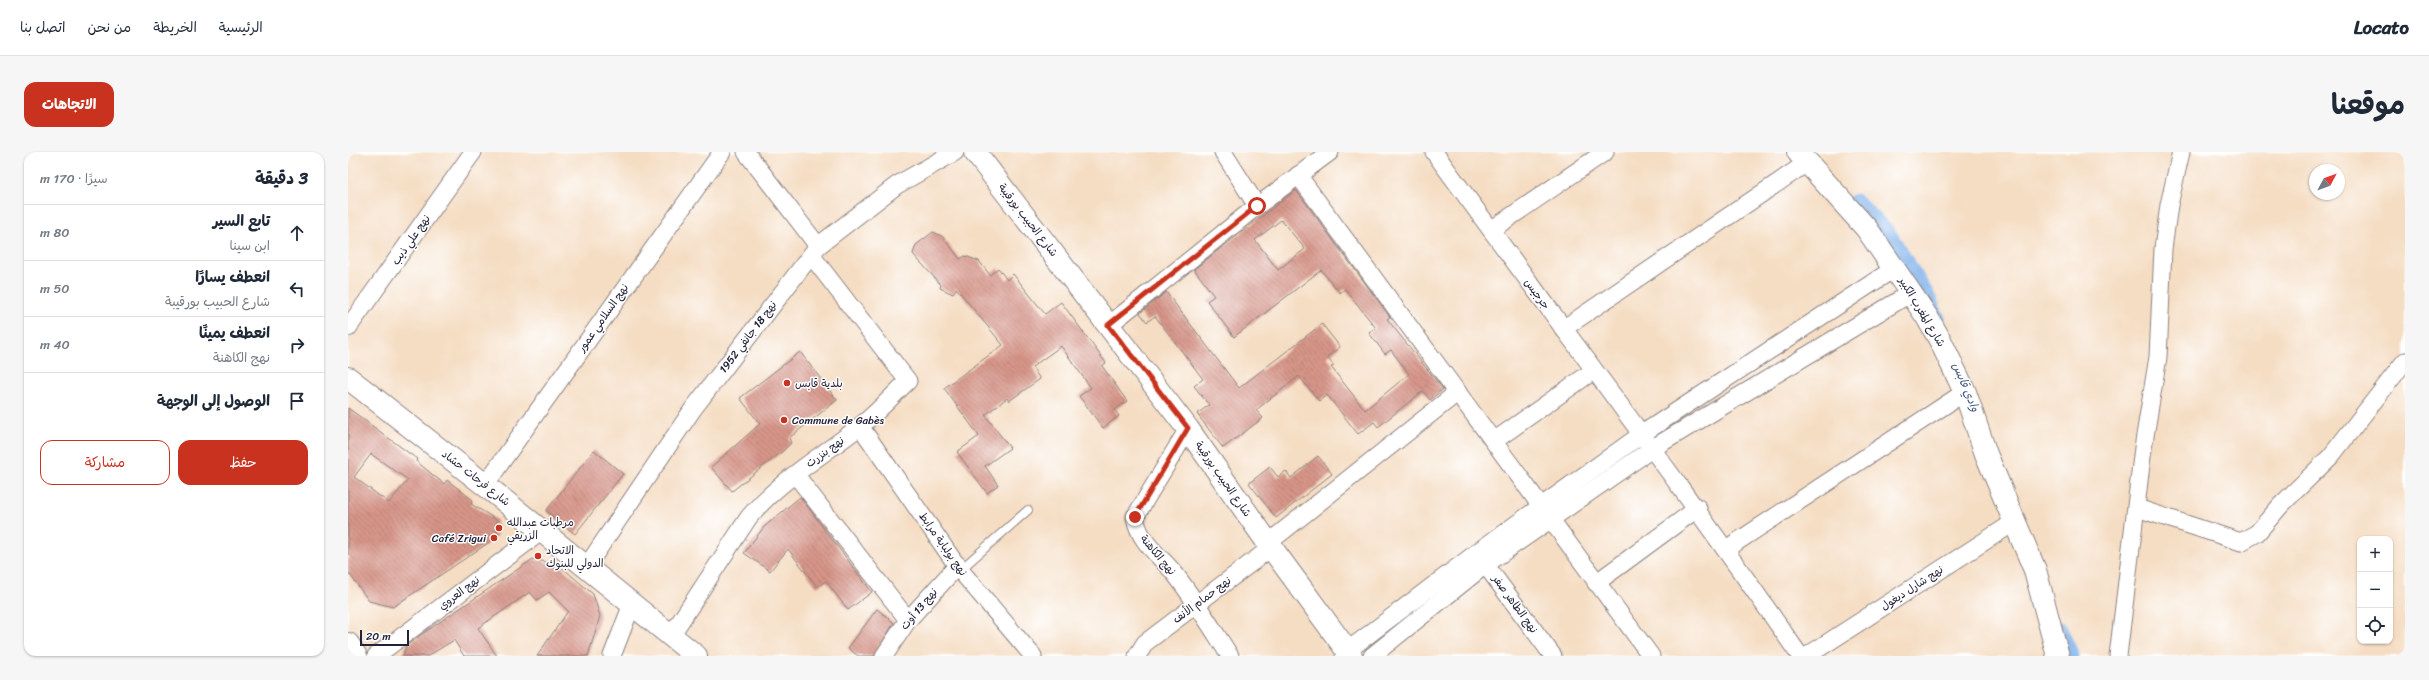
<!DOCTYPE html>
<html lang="ar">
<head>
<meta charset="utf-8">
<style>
  body { margin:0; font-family:Sriracha,"Playpen Sans Arabic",sans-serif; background:#f6f6f7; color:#1f2937; direction:rtl }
  .controls { position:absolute; right:12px; bottom:12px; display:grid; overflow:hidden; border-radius:8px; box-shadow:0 1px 3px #0004 }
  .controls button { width:36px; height:36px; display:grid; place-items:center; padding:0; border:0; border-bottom:1px solid #e0e1e3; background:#fff; color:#1f2937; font:20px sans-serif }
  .compass { position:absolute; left:1961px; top:12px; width:36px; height:36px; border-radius:50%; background:#fff; box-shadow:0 1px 3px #0004; rotate:49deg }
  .scale { position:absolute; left:12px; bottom:10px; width:49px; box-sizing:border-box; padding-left:4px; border:2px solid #22223b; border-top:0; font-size:11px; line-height:14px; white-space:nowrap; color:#22223b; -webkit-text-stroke:3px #fff; paint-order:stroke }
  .stop { position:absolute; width:12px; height:12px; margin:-9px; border:3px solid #c8321e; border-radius:50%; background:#fff }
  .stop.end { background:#c8321e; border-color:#fff; box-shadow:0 1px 4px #0008 }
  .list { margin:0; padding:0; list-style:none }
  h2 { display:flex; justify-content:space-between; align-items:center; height:52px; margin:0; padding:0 16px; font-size:17px }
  h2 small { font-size:13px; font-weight:400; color:#747a83 }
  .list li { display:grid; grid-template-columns:26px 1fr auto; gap:12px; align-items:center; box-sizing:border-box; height:56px; padding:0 16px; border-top:1px solid #e0e1e3 }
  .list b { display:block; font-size:15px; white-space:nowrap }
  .list p { margin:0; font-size:13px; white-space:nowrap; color:#747a83 }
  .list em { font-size:13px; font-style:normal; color:#747a83 }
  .actions { display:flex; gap:8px; padding:12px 16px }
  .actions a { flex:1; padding:9px 0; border:1px solid #c8321e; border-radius:12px; text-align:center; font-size:14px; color:#c8321e }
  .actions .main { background:#c8321e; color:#fff }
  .icon { flex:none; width:22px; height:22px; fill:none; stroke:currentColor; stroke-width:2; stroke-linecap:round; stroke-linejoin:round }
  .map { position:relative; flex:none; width:2057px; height:504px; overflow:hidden; direction:ltr; border-radius:12px }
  header { display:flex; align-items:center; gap:24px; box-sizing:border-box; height:56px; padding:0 20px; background:#fff; border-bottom:1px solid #e0e1e3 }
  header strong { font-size:19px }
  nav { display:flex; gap:22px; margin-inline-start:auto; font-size:14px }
  .intro { display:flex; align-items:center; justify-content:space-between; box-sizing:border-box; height:96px; padding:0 24px }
  h1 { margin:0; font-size:28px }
  .button { padding:10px 18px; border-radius:12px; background:#c8321e; color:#fff; font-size:14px; font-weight:700 }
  main { display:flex; gap:24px; padding:0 24px }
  aside { flex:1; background:#fff; border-radius:12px; box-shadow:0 1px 3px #0004 }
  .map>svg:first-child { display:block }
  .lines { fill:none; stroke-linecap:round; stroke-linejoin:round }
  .canal { stroke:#7db0ea; stroke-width:17 }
  .building { fill:url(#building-back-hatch); fill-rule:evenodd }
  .lane-casing { stroke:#8c807f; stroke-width:10 }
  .street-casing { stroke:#8c807f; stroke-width:19 }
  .secondary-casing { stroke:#8c807f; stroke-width:24 }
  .primary-casing { stroke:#8c807f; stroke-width:24 }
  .lane { stroke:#fff; stroke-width:8 }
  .street { stroke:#fff; stroke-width:17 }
  .secondary { stroke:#fff; stroke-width:22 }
  .primary { stroke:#fff; stroke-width:22 }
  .route { stroke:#c8321e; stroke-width:5 }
  .poi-dot { fill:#c8321e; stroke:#fff; stroke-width:1.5 }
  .labels { text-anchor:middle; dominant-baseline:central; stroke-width:3; stroke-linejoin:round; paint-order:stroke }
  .street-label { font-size:11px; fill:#22223b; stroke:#fff }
  .poi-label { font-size:11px; fill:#22223b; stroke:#fff; text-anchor:start }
  .water-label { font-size:12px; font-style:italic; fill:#465b81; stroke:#fff }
</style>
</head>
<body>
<header>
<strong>Locato</strong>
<nav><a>الرئيسية</a><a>الخريطة</a><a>من نحن</a><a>اتصل بنا</a></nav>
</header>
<div class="intro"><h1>موقعنا</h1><a class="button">الاتجاهات</a></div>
<main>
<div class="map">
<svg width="2057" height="504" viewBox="0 0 2057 504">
  <defs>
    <pattern id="building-back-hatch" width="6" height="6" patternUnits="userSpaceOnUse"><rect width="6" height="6" fill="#d79589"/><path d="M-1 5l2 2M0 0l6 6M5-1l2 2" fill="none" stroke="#ae7971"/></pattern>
  </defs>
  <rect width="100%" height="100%" fill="#fff"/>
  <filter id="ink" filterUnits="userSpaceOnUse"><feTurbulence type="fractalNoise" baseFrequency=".025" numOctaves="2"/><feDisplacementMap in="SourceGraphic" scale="8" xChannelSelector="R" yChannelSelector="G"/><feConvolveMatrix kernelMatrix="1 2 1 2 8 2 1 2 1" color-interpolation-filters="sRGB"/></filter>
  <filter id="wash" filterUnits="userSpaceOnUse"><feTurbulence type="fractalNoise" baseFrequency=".012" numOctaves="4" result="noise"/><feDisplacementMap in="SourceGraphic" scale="16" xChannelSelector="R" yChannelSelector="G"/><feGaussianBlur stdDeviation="0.9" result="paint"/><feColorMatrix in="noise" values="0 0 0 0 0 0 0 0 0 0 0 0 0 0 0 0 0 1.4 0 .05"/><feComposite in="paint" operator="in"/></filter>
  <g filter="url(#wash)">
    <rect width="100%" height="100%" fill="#f5ddc3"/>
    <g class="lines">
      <g class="canal">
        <path d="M1508 50 1540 82 1578 143 1589 167"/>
        <path d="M1710 476 1723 504"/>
      </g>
    </g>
    <g id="blocks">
      <g class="building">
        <path d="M948 38 1042 165 1039 167 1095 237 1082 248 1075 239 1030 275 1026 270 1010 282 979 243 971 249 951 224 908 258 915 266 875 296 849 262 861 253 846 234 855 227 807 164 799 170 792 161 818 140 891 236 974 172 992 195 979 205 986 214 983 215 1017 258 1061 222 1043 198 1037 202 1021 181 1028 176 997 137 992 141 973 118 886 185 859 149 866 144 846 117ZM933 68 957 97 930 118 907 88Z"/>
        <path d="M585 80 594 84 612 107 617 104 631 109 642 123 650 116 659 128 665 122 697 162 713 150 758 211 754 214 779 249 767 258 771 264 755 276 731 244 743 236 713 194 684 215 692 227 661 249 659 246 637 263 662 296 637 314 650 333 639 341 609 300 631 284 596 236 655 193 608 136 605 142 592 136 593 133 565 102 568 93Z"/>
        <path d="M452 200 489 248 441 286 443 291 435 299 384 339 363 315 412 272 392 246Z"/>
        <path d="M0 256 69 307 68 309 96 332 99 328 125 348 123 352 149 368V385L45 455 21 449 0 420ZM23 302 60 328 41 351 6 325Z"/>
        <path d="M246 298 275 322 227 382 198 359Z"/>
        <path d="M970 304 984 322 928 366 901 331 922 315 930 325 938 319 943 326Z"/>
        <path d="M452 345 524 440 500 458 478 429 469 435 440 397 422 419 396 401 416 375Z"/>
        <path d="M185 407 211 413 245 442 252 464 240 504H189L220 459 201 440 189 448 182 440 130 476 149 504H116L106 488 80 504H55L58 494 77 480Z"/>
        <path d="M529 457 546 471 526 504H510L500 496Z"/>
      </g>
    </g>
  </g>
  <g filter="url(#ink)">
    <use href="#blocks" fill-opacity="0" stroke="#8c807f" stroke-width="1"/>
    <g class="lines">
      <defs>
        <path id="lane" d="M612 418 680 358"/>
        <g id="street">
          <path d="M398 0 470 94"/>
          <path d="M875 0 909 54"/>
          <path d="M1086 0C1208 168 1334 333 1452 504"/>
          <path d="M950 23 1303 504"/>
          <path d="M1143 78 1257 0"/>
          <path d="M761 173 909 54 982 0"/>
          <path d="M0 176 125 0"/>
          <path d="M1215 177 1460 10"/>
          <path d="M512 274 612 418 685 504"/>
          <path d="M840 277 787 365C792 392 811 402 827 422 847 448 864 476 882 504"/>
          <path d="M1146 289 1245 219"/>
          <path d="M447 322 560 468"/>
          <path d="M137 333 374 0"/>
          <path d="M1789 356 1893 390 1909 381 1933 353 1983 304 2057 209"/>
          <path d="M920 391 1110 240"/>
          <path d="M1378 397 1617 240"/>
          <path d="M1131 404 1205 504"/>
          <path d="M239 414 345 257 470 94 549 33 607 0"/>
          <path d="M1248 431 1350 356"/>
          <path d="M322 485 401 365C432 328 474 304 511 275 529 261 544 244 560 229L463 103"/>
          <path d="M28 504 194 379"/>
          <path d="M264 504 284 452"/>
          <path d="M536 504 560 468 610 413"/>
          <path d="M789 504 797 491 924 395"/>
          <path d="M996 504 999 499 1128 401 1294 282 1547 116"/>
          <path d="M1024 504 1137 413 1305 296 1563 141"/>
          <path d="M1459 504 1668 369"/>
          <path d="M1770 504 1795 296 1810 205 1815 97 1821 53 1833 0"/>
        </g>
        <g id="secondary">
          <path d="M627 0 840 277 920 391 1003 504"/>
          <path d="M1450 0 1519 77 1579 165 1592 188 1617 240 1638 302 1687 418 1710 504"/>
          <path d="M0 226 137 333 348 504"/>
        </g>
        <path id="primary" d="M0 492 8 504"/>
      </defs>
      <use href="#lane" class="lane-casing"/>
      <use href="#street" class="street-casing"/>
      <use href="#secondary" class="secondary-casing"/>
      <use href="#primary" class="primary-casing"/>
      <use href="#lane" class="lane"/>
      <use href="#street" class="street"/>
      <use href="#secondary" class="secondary"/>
      <use href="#primary" class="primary"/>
    </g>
  </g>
  <g class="lines" filter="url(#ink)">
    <path class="route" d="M787 365 840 276 760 173 909 54"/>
  </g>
  <g class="poi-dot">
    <circle cx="439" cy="231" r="4"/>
    <circle cx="436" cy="268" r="4"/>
    <circle cx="151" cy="376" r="4"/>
    <circle cx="146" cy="386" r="4"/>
    <circle cx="190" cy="404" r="4"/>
  </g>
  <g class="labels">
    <g class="street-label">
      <text transform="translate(680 68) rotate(52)">شارع الحبيب بورقيبة</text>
      <text transform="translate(63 88) rotate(-55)">نهج علي ذيب</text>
      <text transform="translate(1189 142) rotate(54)">جرجيس</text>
      <text transform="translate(1574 160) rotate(59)">شارع المغرب الكبير</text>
      <text transform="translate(255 166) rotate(-55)">نهج السلامي عمور</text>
      <text transform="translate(400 185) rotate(-53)">نهج 18 جانفي 1952</text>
      <text transform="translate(477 300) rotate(-36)">نهج بنزرت</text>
      <text transform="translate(128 326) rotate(38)">شارع فرحات حشاد</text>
      <text transform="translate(875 327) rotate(55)">شارع الحبيب بورقيبة</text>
      <text transform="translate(595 392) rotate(55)">نهج بولبابة مرابط</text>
      <text transform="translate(810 403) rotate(50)">نهج الكاهنة</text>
      <text transform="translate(1564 436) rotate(-33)">نهج شارل ديغول</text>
      <text transform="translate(111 441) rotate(-37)">نهج العروي</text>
      <text transform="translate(854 448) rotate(-37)">نهج حمام الأنف</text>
      <text transform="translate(1167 452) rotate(54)">نهج الطاهر صفر</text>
      <text transform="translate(571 457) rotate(-50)">نهج 13 أوت</text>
    </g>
    <g class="poi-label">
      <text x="447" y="231">بلدية قابس</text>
      <text x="444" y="268">Commune de Gabès</text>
      <text x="159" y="370">مرطبات عبدالله<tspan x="159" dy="13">الزريقي</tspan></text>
      <text x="138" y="386" text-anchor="end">Café Zrigui</text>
      <text x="198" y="398">الاتحاد<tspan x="198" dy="13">الدولي للبنوك</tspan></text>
    </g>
    <g class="water-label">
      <text transform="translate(1618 235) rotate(67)">وادي قابس</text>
    </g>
  </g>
</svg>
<div class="controls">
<button>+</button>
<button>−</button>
<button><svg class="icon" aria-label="locate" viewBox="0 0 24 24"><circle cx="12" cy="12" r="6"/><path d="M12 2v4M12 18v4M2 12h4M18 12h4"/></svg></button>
</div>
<svg class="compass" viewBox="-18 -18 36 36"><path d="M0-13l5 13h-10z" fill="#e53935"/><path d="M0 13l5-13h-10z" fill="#747a83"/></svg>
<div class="scale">20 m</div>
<div class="stop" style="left:909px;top:54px"></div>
<div class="stop end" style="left:787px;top:365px"></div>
</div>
<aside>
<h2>3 دقيقة<small>سيرًا · 170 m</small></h2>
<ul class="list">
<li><svg class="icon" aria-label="ahead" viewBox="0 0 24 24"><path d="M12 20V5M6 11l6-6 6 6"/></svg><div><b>تابع السير</b><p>ابن سينا</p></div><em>80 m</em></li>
<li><svg class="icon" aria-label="left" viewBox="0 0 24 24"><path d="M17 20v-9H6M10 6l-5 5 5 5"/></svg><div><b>انعطف يسارًا</b><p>شارع الحبيب بورقيبة</p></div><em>50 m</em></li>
<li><svg class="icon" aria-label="right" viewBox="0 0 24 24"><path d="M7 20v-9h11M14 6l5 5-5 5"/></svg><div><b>انعطف يمينًا</b><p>نهج الكاهنة</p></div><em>40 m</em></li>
<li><svg class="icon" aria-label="arrive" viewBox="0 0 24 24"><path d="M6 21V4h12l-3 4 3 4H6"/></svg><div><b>الوصول إلى الوجهة</b></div></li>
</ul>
<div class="actions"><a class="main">حفظ</a><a>مشاركة</a></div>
</aside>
</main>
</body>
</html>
